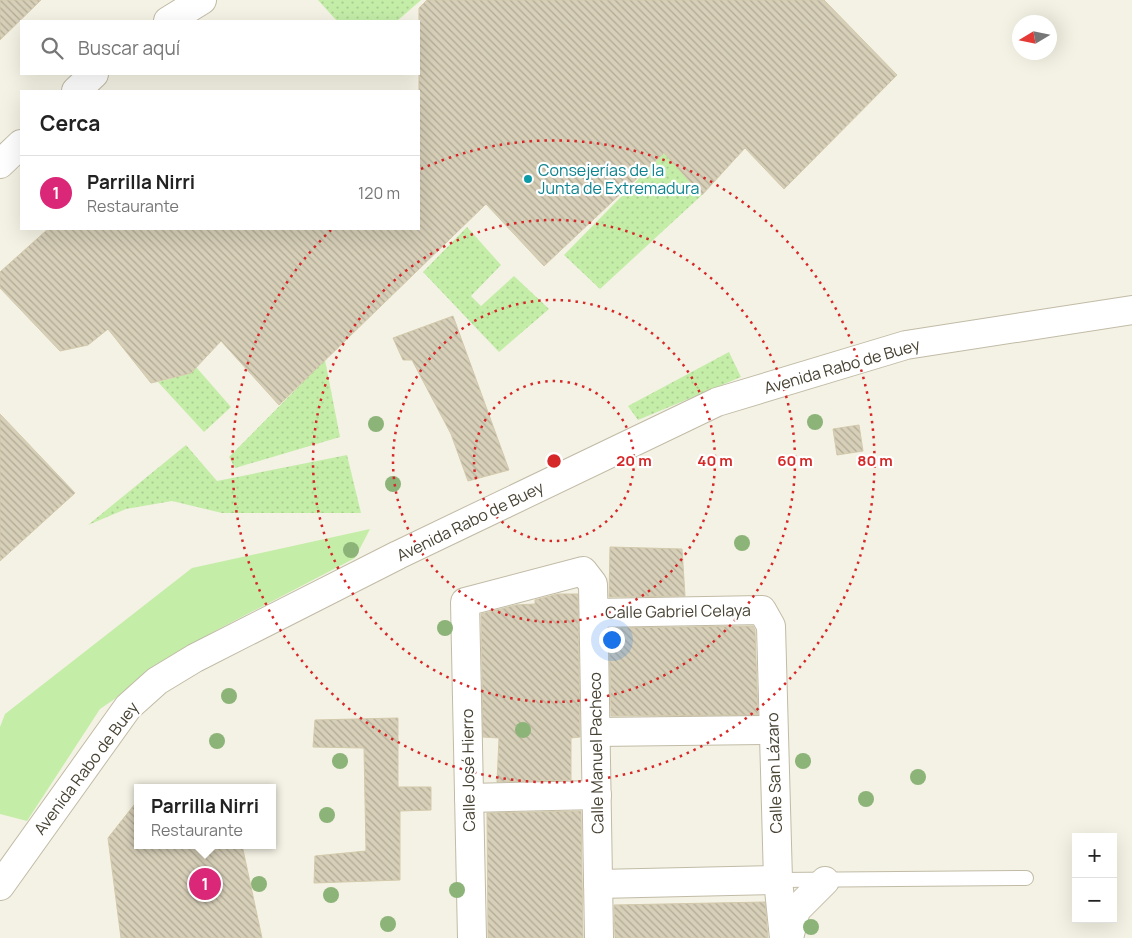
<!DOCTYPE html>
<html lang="es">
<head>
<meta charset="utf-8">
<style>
  body { margin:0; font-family:Manrope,sans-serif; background:#f6f6f6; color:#222 }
  .controls { position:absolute; right:15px; bottom:15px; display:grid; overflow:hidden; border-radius:0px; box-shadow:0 5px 20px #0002 }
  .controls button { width:45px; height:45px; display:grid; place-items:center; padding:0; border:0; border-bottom:1px solid #e0e0e0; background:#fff; color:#222; font:25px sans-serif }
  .compass { position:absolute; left:1012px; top:15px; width:45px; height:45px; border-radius:50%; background:#fff; box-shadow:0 5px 20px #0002; rotate:260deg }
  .you { position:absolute; left:611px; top:639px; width:18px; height:18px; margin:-12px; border:4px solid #fff; border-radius:50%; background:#1a73e8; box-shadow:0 0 0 8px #1a73e833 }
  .badge { display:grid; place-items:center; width:32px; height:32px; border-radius:50%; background:#db2777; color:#fff; font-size:16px; font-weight:700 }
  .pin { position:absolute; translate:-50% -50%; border:2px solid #fff; box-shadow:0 1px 5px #0006 }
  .popup { position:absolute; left:134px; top:784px; width:142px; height:65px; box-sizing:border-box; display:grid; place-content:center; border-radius:0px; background:#fff; filter:drop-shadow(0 1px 4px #0005); font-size:16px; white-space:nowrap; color:#767676 }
  .popup b { font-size:19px; color:#222 }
  .popup::after { content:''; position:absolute; left:50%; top:100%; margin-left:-10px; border:10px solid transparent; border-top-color:#fff }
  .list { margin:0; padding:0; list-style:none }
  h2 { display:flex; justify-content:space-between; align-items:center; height:65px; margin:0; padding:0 20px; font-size:21px }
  h2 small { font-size:16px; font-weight:400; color:#767676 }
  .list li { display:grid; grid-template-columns:32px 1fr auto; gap:15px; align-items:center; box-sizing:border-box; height:75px; padding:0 20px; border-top:1px solid #e0e0e0 }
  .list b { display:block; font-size:19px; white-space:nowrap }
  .list p { margin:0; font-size:16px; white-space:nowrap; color:#767676 }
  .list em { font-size:16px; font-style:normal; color:#767676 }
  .icon { flex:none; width:28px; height:28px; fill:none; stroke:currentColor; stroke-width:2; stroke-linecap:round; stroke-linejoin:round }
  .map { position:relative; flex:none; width:1132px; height:938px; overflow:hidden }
  .search { position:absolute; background:#fff; box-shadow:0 5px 20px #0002; left:20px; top:20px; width:400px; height:55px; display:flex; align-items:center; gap:12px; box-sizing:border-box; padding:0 18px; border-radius:0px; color:#767676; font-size:19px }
  .panel { position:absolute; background:#fff; box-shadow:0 5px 20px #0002; left:20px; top:90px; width:400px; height:140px; border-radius:0px }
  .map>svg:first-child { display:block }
  .grass { fill:url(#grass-dots) }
  .park { fill:#c4eda8 }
  .building { fill:url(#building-back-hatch); stroke:#d3c9ab }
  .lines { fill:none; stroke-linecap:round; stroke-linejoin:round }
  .lane-casing { stroke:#c1bba6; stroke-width:16 }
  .street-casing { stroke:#c1bba6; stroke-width:30 }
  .lane { stroke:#fff; stroke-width:14 }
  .street { stroke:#fff; stroke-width:28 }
  .tree { fill:#8cb378 }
  .ring { fill:none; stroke:#d62828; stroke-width:2.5; stroke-dasharray:2.5 5 }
  .culture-dot { fill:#0f9aa8; stroke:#fff; stroke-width:2 }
  .labels { text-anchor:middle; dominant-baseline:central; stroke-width:4.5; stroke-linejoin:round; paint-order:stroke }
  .culture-label { font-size:16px; fill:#0d838f; stroke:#fff; text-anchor:start }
  .street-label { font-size:16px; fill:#474233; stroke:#fff }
  .centre { fill:#d62828; stroke:#fff; stroke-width:2.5 }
  .ring-label { font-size:15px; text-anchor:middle; font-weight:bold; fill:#d62828; stroke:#fff; stroke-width:4.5; stroke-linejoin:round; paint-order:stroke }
</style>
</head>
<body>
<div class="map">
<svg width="1132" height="938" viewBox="0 0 1132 938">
  <defs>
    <pattern id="grass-dots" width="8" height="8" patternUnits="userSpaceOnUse" patternTransform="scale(1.25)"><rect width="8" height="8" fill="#c4eda8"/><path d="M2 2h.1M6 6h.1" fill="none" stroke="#aacc91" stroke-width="1.8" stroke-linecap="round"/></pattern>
    <pattern id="building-back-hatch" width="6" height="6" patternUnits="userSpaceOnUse" patternTransform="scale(1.25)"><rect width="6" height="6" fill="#d7cfb8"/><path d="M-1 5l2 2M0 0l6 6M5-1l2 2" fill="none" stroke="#b0aa96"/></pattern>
  </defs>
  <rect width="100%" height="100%" fill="#f4f2e4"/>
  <g class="grass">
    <path d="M318 0H421L397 21H337Z"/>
    <path d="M664 153 702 195 600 289 564 255Z"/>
    <path d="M467 227 501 265 471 296 481 306 514 276 549 309 499 352 423 272Z"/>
    <path d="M729 352 741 377 638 420 628 406Z"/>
    <path d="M325 360 340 437 235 468 229 457Z"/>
    <path d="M196 367 231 407 204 432 158 382 191 373Z"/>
    <path d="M186 445 217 481 347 455 361 513H222L172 501 126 509 88 525Z"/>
  </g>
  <path class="park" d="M370 529 355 558 213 632 100 709 27 821 0 814V727L5 714 192 568Z"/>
  <g class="building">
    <path d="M0 0H41L0 40Z"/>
    <path d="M427 0H824L897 75 784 189 745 148 702 195 664 153 544 266 486 204 279 405 221 341 191 373 151 383 108 329 88 345 60 351 0 288V272L48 229H419V8Z"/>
    <path d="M453 316 509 470 468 481 451 434 412 360H403L393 338Z"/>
    <path d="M0 414 75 493 0 561Z"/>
    <path d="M859 425 863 451 837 455 833 429Z"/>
    <path d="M610 547 682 549 685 596 609 597Z"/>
    <path d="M558 594H578L580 737 571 738V780L497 782 499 738 483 737 481 614 516 605 535 604V600Z"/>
    <path d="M753 626 755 630 758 715 611 716 609 628Z"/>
    <path d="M398 718V787H431V810L400 811V880L314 883 315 856 366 851 364 748 313 747 315 720Z"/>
    <path d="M138 800V845H242L262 938H121L108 838Z"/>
    <path d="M581 811 583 938H488L487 813Z"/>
    <path d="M765 902 768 938H615L614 905Z"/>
  </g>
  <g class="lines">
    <defs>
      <path id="lane" d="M778 880 1026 878"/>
      <g id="street">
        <path d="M168 21 202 0"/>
        <path d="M76 91 94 74"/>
        <path d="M0 164 21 144"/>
        <path d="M594 613 762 610 771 626 778 880 784 938"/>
        <path d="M596 732 772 730"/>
        <path d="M469 798 597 795"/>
        <path d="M598 884 778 880"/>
        <path d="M0 886 128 707 157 681 195 658 398 555 717 402 906 345 1132 310"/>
        <path d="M472 938 465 602 583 571 593 584 599 938"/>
        <path d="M789 938 796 910 825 881"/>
      </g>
    </defs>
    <use href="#lane" class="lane-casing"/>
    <use href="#street" class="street-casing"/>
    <use href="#lane" class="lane"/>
    <use href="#street" class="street"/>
  </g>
  <g class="tree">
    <circle cx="815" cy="422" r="8"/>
    <circle cx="376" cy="424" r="8"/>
    <circle cx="393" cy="484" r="8"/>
    <circle cx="742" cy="543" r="8"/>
    <circle cx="351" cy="550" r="8"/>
    <circle cx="445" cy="628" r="8"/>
    <circle cx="229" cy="696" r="8"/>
    <circle cx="523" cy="730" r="8"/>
    <circle cx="217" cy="741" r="8"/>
    <circle cx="340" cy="761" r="8"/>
    <circle cx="803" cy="761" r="8"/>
    <circle cx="918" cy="777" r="8"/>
    <circle cx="866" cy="799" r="8"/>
    <circle cx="327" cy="815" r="8"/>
    <circle cx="259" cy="884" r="8"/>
    <circle cx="457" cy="890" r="8"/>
    <circle cx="331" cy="895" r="8"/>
    <circle cx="388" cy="924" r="8"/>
    <circle cx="811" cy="927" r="8"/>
  </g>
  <g class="ring">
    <circle cx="554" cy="461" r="80"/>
    <circle cx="554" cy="461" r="161"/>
    <circle cx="554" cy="461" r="241"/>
    <path d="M421 169A321 321 0 1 1 331 230"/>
  </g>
  <circle class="culture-dot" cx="528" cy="179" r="5"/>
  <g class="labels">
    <g class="culture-label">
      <text x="538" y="170">Consejerías de la<tspan x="538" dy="18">Junta de Extremadura</tspan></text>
    </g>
    <g class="street-label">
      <text transform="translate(842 366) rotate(-16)">Avenida Rabo de Buey</text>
      <text transform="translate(470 521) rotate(-26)">Avenida Rabo de Buey</text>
      <text transform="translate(678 611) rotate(-1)">Calle Gabriel Celaya</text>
      <text transform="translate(596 753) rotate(-91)">Calle Manuel Pacheco</text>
      <text transform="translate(86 768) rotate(-53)">Avenida Rabo de Buey</text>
      <text transform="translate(468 770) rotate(-91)">Calle José Hierro</text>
      <text transform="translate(774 773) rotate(-92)">Calle San Lázaro</text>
    </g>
  </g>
  <circle cx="554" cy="461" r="8" class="centre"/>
  <g class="ring-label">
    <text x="634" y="466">20 m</text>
    <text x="715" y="466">40 m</text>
    <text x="795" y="466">60 m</text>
    <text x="875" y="466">80 m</text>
  </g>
</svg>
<div class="controls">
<button>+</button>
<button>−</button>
</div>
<svg class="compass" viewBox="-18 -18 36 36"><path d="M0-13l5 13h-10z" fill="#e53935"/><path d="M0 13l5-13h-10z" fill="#767676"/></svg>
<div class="you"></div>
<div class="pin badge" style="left:205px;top:884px">1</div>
<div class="popup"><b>Parrilla Nirri</b>Restaurante</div>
<div class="search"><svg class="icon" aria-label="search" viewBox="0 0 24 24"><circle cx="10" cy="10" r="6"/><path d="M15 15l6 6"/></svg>Buscar aquí</div>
<section class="panel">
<h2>Cerca<small></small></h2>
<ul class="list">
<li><span class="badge">1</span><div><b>Parrilla Nirri</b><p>Restaurante</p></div><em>120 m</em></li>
</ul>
</section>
</div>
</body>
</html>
